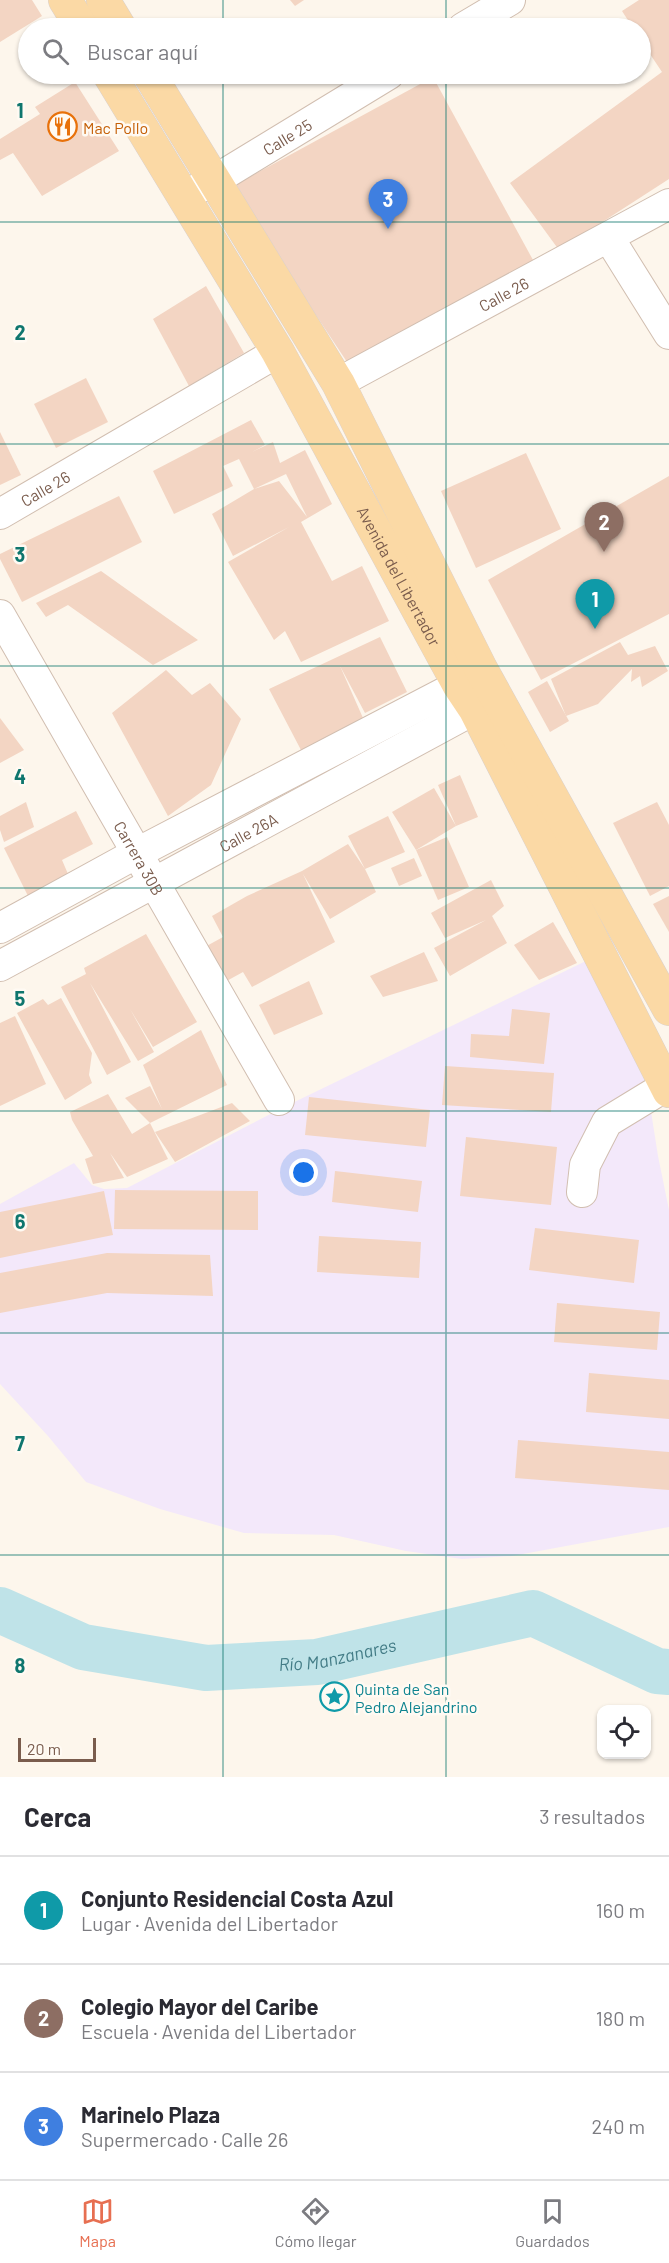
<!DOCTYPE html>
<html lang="es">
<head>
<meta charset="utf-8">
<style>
  body { margin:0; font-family:Barlow,sans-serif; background:#f7f7f7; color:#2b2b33 }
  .controls { position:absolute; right:18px; bottom:18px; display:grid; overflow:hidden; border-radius:12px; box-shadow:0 2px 4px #0004 }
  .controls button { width:54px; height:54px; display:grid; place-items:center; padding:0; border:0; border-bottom:2px solid #e1e1e2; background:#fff; color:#2b2b33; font:30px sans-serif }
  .scale { position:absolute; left:18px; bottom:15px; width:78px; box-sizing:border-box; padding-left:6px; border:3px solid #7a5c4d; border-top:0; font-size:16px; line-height:21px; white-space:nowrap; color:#7a5c4d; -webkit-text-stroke:4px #fffaf3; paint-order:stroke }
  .you { position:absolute; left:304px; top:1173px; width:21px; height:21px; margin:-15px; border:4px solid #fff; border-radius:50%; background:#1a73e8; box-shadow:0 0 0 9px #1a73e833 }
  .badge { display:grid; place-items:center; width:39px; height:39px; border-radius:50%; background:#e76f51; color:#fff; font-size:20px; font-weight:700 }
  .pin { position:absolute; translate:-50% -50px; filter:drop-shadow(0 2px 3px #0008) }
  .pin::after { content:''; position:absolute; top:32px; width:21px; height:18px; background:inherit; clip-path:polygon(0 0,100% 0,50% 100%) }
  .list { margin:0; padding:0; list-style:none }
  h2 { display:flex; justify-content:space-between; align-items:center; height:78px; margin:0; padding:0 24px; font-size:26px }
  h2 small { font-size:20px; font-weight:400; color:#7c7c81 }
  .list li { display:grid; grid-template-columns:39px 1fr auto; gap:18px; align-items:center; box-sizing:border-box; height:108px; padding:0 24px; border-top:2px solid #e1e1e2 }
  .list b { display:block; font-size:22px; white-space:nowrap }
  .list p { margin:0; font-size:20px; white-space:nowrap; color:#7c7c81 }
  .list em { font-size:20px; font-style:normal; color:#7c7c81 }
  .icon { flex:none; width:33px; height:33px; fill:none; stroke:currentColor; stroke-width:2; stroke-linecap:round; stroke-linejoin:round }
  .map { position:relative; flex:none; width:669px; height:1777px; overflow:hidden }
  .search { position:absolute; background:#fff; box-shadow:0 2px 4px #0004; left:18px; right:18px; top:18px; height:66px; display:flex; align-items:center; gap:15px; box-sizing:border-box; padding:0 21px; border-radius:33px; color:#7c7c81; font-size:22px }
  .sheet { height:402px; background:#fff }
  nav { display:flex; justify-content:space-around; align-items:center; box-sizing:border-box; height:84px; border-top:2px solid #e1e1e2; background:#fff; font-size:16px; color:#7c7c81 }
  nav a { display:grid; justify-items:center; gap:3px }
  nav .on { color:#e76f51 }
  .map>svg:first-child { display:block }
  .education { fill:#f3e8fa }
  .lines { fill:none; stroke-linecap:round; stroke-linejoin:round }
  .river { stroke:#bfe3e8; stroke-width:46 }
  .building { fill:#f3d5c3; fill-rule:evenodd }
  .minor-casing { stroke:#d1beb0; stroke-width:32 }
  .major-casing { stroke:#dad1cd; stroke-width:34 }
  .minor { stroke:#fff; stroke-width:30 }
  .major { stroke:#fbd9a5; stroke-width:33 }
  .grid { fill:none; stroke:#0f766e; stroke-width:1.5; stroke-opacity:0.55 }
  .labels { text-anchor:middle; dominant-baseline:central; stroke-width:5; stroke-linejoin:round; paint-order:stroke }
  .food-label { font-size:16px; fill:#c56008; stroke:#fffaf3; text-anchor:start }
  .street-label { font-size:16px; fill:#7a5c4d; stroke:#fffaf3 }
  .culture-label { font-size:16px; fill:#0d838f; stroke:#fffaf3; text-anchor:start }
  .water-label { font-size:18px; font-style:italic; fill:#437c86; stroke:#fffaf3 }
  .grid-label { font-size:20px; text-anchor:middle; font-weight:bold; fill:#0f766e; stroke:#fffaf3; stroke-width:5; stroke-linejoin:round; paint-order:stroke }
</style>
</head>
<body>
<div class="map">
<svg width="669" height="1777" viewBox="0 0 669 1777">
  <rect width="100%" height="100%" fill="#fdf6ec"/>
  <path class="education" d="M588 960 647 1086 658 1156 669 1210V1527L512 1556 462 1559 406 1551 334 1535 244 1533 160 1509 86 1482 48 1436 0 1384V1204L74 1163 92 1185 104 1189 127 1188 282 1108Z"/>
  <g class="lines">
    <path class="river" id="s1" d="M0 1610 83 1647 206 1668 317 1662 533 1613 657 1671 669 1672"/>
  </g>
  <g class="building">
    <path d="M0 0H32L42 16 0 42Z"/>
    <path d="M290 0H304L295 6Z"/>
    <path d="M639 0H669V179L559 250 510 183 662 72 640 39V28H633L622 11Z"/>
    <path d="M433 77 539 271 349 365 231 187Z"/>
    <path d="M75 82 119 151 42 196 13 153 0 160V139L40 114 35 107Z"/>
    <path d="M206 286 244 353 189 386 153 319Z"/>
    <path d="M86 378 108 422 56 448 34 404Z"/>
    <path d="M251 420 265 445 252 452 273 442 280 463 305 450 332 504 301 522 332 581 362 566 389 621 301 662 285 631 274 640 228 562 289 527 233 556 212 514 254 489 239 459 223 466 233 486 174 514 153 471ZM286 474 307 517 279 481 254 489Z"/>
    <path d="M0 432 21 475 0 485Z"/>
    <path d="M526 453 561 529 476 568 441 491Z"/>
    <path d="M669 476V614L541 680 488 580Z"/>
    <path d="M119 496 142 542 22 602 0 559V554Z"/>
    <path d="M101 571 198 640 153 665 68 605 46 617 36 603Z"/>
    <path d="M380 637 407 692 365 713 340 666 363 718 301 750 269 689Z"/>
    <path d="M620 642 628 655 655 646 668 671 642 687 640 676 631 682 632 669 598 704 566 716 551 679Z"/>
    <path d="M166 670 192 695 210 683 241 719 211 785 168 816 112 713Z"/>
    <path d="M547 681 569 721 550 732 528 692Z"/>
    <path d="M0 718 24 750 0 763Z"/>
    <path d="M460 775 478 817 456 826 416 850 392 812 434 788 456 826 438 785Z"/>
    <path d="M26 802 34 827 4 842 0 830V816Z"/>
    <path d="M657 802 669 825V886L650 896 613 823Z"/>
    <path d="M76 811 93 844 62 860 71 881 30 900 4 848Z"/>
    <path d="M388 816 405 852 365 869 376 892 330 919 303 874 335 942 252 987 243 972 223 983 203 948 223 937 212 916 247 896 302 871 348 844 365 869 348 836Z"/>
    <path d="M447 837 469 887 438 900 416 850Z"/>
    <path d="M414 858 422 876 399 886 391 868Z"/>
    <path d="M491 880 504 906 492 916 507 943 450 976 434 948 486 920 445 938 431 913Z"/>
    <path d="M669 896V932L653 904Z"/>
    <path d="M553 922 577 963 539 980 514 945Z"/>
    <path d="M146 934 197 1022 153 1047 130 1009 154 1052 138 1061 90 983 131 1062 107 1075 61 987 86 974 84 968Z"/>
    <path d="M424 952 438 981 383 997 370 976Z"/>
    <path d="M309 981 323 1014 274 1035 259 1005Z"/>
    <path d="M61 998 92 1053 89 1075 92 1083 65 1100 17 1013 43 999 48 1005Z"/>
    <path d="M512 1009 550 1013 544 1064 470 1057 471 1034 509 1036Z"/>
    <path d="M15 1016 46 1084 0 1106V1023Z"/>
    <path d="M201 1030 227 1085 150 1123 125 1098 150 1086 162 1109 143 1065Z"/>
    <path d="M445 1066 554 1073 551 1112 442 1105Z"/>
    <path d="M108 1094 132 1134 150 1123 168 1159 127 1177 110 1153 124 1178 93 1184 85 1159 93 1156 72 1120 70 1112Z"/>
    <path d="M309 1097 430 1110 426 1147 305 1135Z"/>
    <path d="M232 1103 250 1121 175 1162 155 1132Z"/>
    <path d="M466 1137 557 1147 551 1205 460 1196Z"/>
    <path d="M335 1171 422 1181 418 1212 332 1202Z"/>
    <path d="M115 1190 258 1191V1230L114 1229Z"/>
    <path d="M104 1191 113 1235 0 1258V1212Z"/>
    <path d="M535 1228 639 1240 634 1283 529 1270Z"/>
    <path d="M319 1236 421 1242 419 1278 317 1272Z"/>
    <path d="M107 1253 210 1255 213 1296 107 1293 0 1313V1273Z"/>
    <path d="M557 1303 660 1312 657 1350 554 1342Z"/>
    <path d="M589 1373 669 1380V1419L586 1412Z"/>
    <path d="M518 1440 669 1452V1490L515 1478Z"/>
  </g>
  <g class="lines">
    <defs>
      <g id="minor">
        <path d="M463 28 510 0"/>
        <path id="s2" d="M183 196 215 180 389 74"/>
        <path d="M609 238 669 334"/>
        <path id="s3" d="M338 383 669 204"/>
        <path id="s4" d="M0 514 278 352"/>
        <path id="s5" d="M0 615 279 1100"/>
        <path d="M0 928 137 853 459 685 479 671"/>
        <path id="s6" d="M0 966 475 709 492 692"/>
        <path d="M582 1192 585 1165 607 1122 666 1086"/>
      </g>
      <g id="major">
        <path d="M65 0 82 28"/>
        <path d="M103 0 120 28"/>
        <path id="s7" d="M109 74 278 352 459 685 475 709 669 1091"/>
        <path d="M149 74 338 383 481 669 669 1009"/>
      </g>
    </defs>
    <use href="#minor" class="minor-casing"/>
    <use href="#major" class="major-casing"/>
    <use href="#minor" class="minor"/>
    <use href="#major" class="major"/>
  </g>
  <path class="grid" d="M223 0V28M446 0V28M223 74V1777M446 74V1777M0 222H669M0 444H669M0 666H669M0 888H669M0 1111H669M0 1333H669M0 1555H669"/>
  <defs>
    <symbol id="restaurant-ring" viewBox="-11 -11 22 22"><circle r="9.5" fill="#fffaf3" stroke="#e8710a" stroke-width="1.5"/><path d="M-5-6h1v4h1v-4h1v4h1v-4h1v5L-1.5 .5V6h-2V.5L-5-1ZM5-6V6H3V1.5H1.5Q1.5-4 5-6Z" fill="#e8710a"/></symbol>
    <symbol id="sight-ring" viewBox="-11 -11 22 22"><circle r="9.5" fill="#fffaf3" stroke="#0f9aa8" stroke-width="1.5"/><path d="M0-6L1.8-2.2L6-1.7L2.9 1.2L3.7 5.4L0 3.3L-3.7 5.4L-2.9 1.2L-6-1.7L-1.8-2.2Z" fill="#0f9aa8"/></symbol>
  </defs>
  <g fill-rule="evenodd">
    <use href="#restaurant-ring" x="46" y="110" width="33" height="33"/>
    <use href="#sight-ring" x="318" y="1680" width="33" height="33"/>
  </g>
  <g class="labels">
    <g class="food-label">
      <text x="83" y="127">Mac Pollo</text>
    </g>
    <g class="street-label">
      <text stroke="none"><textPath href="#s2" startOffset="120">Calle 25</textPath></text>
      <text stroke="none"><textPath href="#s3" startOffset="188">Calle 26</textPath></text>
      <text stroke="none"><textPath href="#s4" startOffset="52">Calle 26</textPath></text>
      <text stroke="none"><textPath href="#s7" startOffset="580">Avenida del Libertador</textPath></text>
      <text stroke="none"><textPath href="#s6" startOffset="282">Calle 26A</textPath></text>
      <text stroke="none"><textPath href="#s5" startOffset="280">Carrera 30B</textPath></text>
    </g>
    <g class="culture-label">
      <text x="355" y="1688">Quinta de San<tspan x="355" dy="18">Pedro Alejandrino</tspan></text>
    </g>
    <g class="water-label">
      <text stroke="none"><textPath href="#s1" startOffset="348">Río Manzanares</textPath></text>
    </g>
  </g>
  <g class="grid-label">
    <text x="20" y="118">1</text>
    <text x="20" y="340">2</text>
    <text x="20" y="562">3</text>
    <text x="20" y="784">4</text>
    <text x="20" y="1006">5</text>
    <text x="20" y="1229">6</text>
    <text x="20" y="1451">7</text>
    <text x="20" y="1673">8</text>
  </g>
</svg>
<div class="controls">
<button><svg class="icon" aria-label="locate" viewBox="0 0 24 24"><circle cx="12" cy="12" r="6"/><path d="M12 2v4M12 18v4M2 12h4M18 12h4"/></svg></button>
</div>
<div class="scale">20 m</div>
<div class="you"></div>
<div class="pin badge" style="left:595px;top:629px;background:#0f9aa8">1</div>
<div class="pin badge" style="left:604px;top:552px;background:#8d6e63">2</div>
<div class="pin badge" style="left:388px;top:229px;background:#3f7fe0">3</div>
<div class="search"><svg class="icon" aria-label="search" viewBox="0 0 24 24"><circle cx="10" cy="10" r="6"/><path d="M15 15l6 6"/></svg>Buscar aquí</div>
</div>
<section class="sheet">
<h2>Cerca<small>3 resultados</small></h2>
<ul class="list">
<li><span class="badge" style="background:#0f9aa8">1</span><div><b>Conjunto Residencial Costa Azul</b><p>Lugar · Avenida del Libertador</p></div><em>160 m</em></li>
<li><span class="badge" style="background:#8d6e63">2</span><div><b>Colegio Mayor del Caribe</b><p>Escuela · Avenida del Libertador</p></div><em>180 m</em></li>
<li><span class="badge" style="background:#3f7fe0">3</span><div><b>Marinelo Plaza</b><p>Supermercado · Calle 26</p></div><em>240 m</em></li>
</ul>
</section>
<nav>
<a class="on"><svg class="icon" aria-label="map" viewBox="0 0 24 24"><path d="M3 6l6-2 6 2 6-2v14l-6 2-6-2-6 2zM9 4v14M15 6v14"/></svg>Mapa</a>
<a><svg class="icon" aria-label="directions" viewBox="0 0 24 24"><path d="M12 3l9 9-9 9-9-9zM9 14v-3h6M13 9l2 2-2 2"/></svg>Cómo llegar</a>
<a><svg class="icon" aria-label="saved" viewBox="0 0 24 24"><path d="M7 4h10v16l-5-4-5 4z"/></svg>Guardados</a>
</nav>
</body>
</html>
